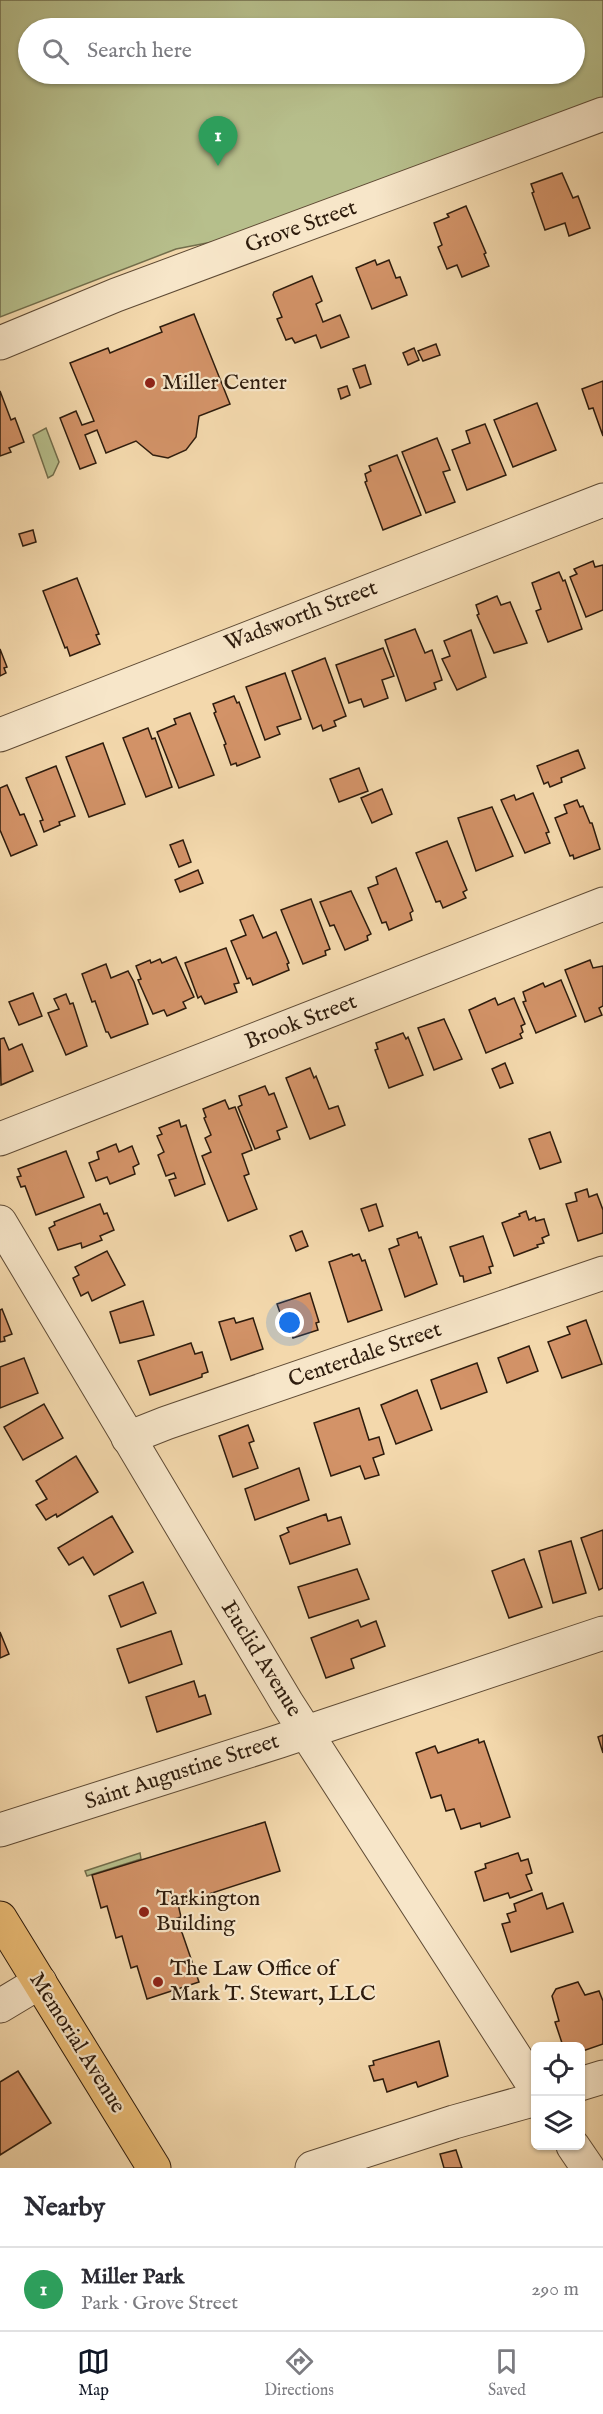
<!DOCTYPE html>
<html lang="en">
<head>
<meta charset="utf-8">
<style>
  body { margin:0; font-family:"IM FELL English",serif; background:#f7f7f7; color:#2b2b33 }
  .controls { position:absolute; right:18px; bottom:18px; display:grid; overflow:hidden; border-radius:9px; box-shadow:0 2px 4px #0004 }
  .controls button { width:54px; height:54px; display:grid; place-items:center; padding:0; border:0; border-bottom:2px solid #e1e1e2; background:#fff; color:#2b2b33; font:30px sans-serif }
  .you { position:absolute; left:290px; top:1323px; width:21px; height:21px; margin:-15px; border:4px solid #fff; border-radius:50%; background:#1a73e8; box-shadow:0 0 0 9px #1a73e833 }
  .badge { display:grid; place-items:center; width:39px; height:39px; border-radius:50%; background:#111827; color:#fff; font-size:20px; font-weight:700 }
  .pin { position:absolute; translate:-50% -50px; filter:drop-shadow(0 2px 3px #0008) }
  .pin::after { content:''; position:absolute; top:32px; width:21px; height:18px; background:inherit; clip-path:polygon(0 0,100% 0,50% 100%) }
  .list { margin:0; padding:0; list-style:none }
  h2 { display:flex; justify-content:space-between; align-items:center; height:78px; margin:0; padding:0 24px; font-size:26px }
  h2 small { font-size:20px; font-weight:400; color:#7c7c81 }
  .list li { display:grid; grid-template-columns:39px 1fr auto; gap:18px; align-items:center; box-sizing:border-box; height:84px; padding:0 24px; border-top:2px solid #e1e1e2 }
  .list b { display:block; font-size:22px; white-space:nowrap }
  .list p { margin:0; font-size:20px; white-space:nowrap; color:#7c7c81 }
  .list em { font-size:20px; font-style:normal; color:#7c7c81 }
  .icon { flex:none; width:33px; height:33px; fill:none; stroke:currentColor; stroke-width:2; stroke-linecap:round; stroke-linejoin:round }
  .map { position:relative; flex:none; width:603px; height:2168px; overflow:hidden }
  .search { position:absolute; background:#fff; box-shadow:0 2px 4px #0004; left:18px; right:18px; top:18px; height:66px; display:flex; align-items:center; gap:15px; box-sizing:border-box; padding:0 21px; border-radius:33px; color:#7c7c81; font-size:22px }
  .sheet { height:162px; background:#fff }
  nav { display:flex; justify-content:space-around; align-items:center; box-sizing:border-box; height:84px; border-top:2px solid #e1e1e2; background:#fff; font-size:16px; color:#7c7c81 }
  nav a { display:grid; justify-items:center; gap:3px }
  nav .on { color:#111827 }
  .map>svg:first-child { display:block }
  .green { fill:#b7bf8c; stroke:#726e4c; stroke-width:1.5; fill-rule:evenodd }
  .building { fill:#d39368; stroke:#2e1c0d; stroke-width:1.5 }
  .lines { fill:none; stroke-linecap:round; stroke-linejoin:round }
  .minor-casing { stroke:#5f4b35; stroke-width:35 }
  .major-casing { stroke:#2e1c0d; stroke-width:35 }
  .minor { stroke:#f7e6c9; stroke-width:33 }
  .major { stroke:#eabc76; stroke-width:33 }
  .poi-dot { fill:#8f2418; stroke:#f7e6c9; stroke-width:2 }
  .labels { text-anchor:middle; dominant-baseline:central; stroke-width:4.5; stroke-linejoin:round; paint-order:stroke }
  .street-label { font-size:22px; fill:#2e1c0d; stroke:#f7e6c9 }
  .poi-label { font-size:22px; fill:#2e1c0d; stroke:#f7e6c9; text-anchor:start }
</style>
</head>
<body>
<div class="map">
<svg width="603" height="2168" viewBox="0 0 603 2168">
  <rect width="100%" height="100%" fill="#f3d8ac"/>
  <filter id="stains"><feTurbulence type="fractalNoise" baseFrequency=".00333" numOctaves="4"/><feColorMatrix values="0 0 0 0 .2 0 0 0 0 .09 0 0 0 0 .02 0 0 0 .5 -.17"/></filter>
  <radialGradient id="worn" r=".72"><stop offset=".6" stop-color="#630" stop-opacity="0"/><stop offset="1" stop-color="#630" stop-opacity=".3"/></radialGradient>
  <g class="green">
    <path d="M0 0H603V101L269 231 176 249 0 317ZM28 28H574V74H28Z"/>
    <path d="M46 428 59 462 53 475 48 478 33 435Z"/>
    <path d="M140 1853 141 1859 87 1876 85 1871Z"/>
  </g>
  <g class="building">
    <path d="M562 173 573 198 578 196 590 228 569 236 565 223 545 230 532 193 534 192 531 184Z"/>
    <path d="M466 206 486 253 484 254 489 266 462 277 457 265 447 269 438 247 442 245 434 223 449 217 447 214Z"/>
    <path d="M375 260 377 265 389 260 396 278 400 277 407 295 372 309 356 268Z"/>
    <path d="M312 276 322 301 316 304 323 322 340 315 349 337 321 348 316 335 295 343 292 338 286 340 277 319 282 317 273 295 274 292Z"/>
    <path d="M194 314 230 404 199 416 196 437 186 450 168 458 153 455 136 441 106 453 97 430 85 435 96 463 80 469 60 418 76 411 82 425 94 421 70 363 108 348 110 353 117 350 162 332 160 327Z"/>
    <path d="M436 344 440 355 423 361 418 351Z"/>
    <path d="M414 348 419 360 408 365 403 353Z"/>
    <path d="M365 365 371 384 360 388 353 369Z"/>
    <path d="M603 381V436L593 408 589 409 582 389Z"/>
    <path d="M347 386 350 395 341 399 338 389Z"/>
    <path d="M0 391 11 420 15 418 24 442 9 448 11 452 0 456Z"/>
    <path d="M537 403 556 450 513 467 494 420Z"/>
    <path d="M485 424 506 475 467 490 452 450 470 443 466 431Z"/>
    <path d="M437 438 450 470 443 472 455 502 426 513 402 452Z"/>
    <path d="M397 455 421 515 383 530 365 482 367 481 365 474 371 471 369 466Z"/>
    <path d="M33 530 36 542 23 546 19 534Z"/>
    <path d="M593 561 595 567 603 565V610L586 617 570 577 577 574 574 569Z"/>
    <path d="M559 572 563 581 565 580 582 629 548 642 536 611 541 609 532 583Z"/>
    <path d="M77 578 99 634 96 635 100 644 70 656 67 647 65 648 43 591Z"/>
    <path d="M497 596 501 605 510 602 527 643 494 653 477 615 479 614 476 605Z"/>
    <path d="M415 629 425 653 432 650 442 680 434 683 436 689 406 701 385 640Z"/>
    <path d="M471 630 486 677 457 690 442 659 450 656 444 641Z"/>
    <path d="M383 648 394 676 382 680 388 698 364 707 361 699 349 703 336 665Z"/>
    <path d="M0 649 7 667 4 668 6 673 0 676Z"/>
    <path d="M325 658 346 716 334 721 336 726 323 731 321 725 313 729 292 671Z"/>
    <path d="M285 673 301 719 277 727 280 734 265 740 246 687Z"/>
    <path d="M234 696 237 703 239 702 260 757 237 766 236 763 231 765 224 745 226 744 214 713 216 712 213 704Z"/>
    <path d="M190 713 214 775 179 788 157 732 176 724 174 719Z"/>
    <path d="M148 728 152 739 155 738 172 787 146 797 123 738Z"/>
    <path d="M103 743 125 804 89 817 66 757Z"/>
    <path d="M578 750 585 768 561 778 562 782 550 787 548 782 544 784 537 766Z"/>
    <path d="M56 766 75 816 59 822 60 825 44 832 40 821 43 820 26 778Z"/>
    <path d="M359 768 368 791 339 802 330 779Z"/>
    <path d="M7 785 20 815 24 814 37 845 11 856 0 830V788Z"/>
    <path d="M382 789 392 814 372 823 361 798Z"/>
    <path d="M533 793 549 832 546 833 550 843 525 853 501 800 514 795 516 800Z"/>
    <path d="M577 800 580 807 583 806 590 823H592L600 849 574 859 573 855 570 856 555 818 567 813 564 805Z"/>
    <path d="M492 807 513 856 476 871 458 818Z"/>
    <path d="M183 840 191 862 179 867 170 845Z"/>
    <path d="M447 841 467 890 463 892 466 898 443 908 440 901 436 902 416 853Z"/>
    <path d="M396 868 413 911 410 913 412 920 389 930 386 922 382 923 368 888 378 884 376 877Z"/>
    <path d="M198 870 203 883 180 892 175 880Z"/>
    <path d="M351 891 371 934 367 936 368 940 345 950 334 925 330 926 320 902Z"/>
    <path d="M311 899 330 949 325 951 326 955 303 964 281 910Z"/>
    <path d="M253 915 263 938 276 932 289 963 287 964 289 970 253 985 250 978 247 979 231 941 246 935 240 920Z"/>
    <path d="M226 948 239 983 234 984 237 992 205 1004 201 996 198 998 185 963Z"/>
    <path d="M176 957 194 997 183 1002 186 1008 167 1016 164 1010 153 1014 138 980 141 979 136 966 150 960 151 963 160 959 162 963Z"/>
    <path d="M590 960 593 968 603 966V1006L599 1008 602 1015 585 1022 565 970Z"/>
    <path d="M106 964 111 978 128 971 134 982 148 1024 111 1038 108 1032H106L95 1001 92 1002 82 974Z"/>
    <path d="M561 980 576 1016 536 1033 523 1002 526 1001 523 992 543 983 545 987Z"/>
    <path d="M33 993 42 1016 19 1025 9 1002Z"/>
    <path d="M66 994 70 1004 73 1003 87 1046 66 1055 48 1013 59 1009 54 999Z"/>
    <path d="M495 998 498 1005 514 998 525 1024 521 1026 523 1032 520 1034 522 1038 486 1053 469 1010Z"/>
    <path d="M444 1019 462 1059 434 1070 418 1028Z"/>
    <path d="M403 1033 406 1039 408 1037 423 1075 389 1088 375 1050 378 1049 376 1043Z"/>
    <path d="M4 1038 9 1050 22 1044 33 1071 1 1085 0 1039Z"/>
    <path d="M505 1063 513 1083 500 1088 492 1069Z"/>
    <path d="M310 1068 314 1078 316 1076 329 1109 338 1106 345 1125 310 1139 286 1078Z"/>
    <path d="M265 1086 269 1095 274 1093 287 1127 277 1131 280 1139 255 1149 238 1107 242 1105 239 1096Z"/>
    <path d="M225 1100 229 1109 235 1107 252 1150 242 1154 249 1174 244 1176 257 1209 228 1221 202 1156 211 1152 205 1138 211 1135 204 1118 206 1117 203 1109Z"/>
    <path d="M179 1120 181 1127 186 1125 205 1184 175 1196 169 1180 176 1178 174 1173 166 1176 158 1155 164 1152 157 1136 162 1134 159 1128Z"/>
    <path d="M550 1132 561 1162 540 1169 529 1139Z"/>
    <path d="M116 1144 119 1152 132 1146 139 1164 133 1167 135 1174 110 1184 107 1177 96 1181 89 1163 99 1159 97 1152Z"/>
    <path d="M66 1151 84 1197 36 1215 25 1186 21 1187 17 1177 21 1176 18 1169Z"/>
    <path d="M587 1189 589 1197 597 1194 603 1210V1233L578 1241 566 1204 577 1201 575 1193Z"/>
    <path d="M100 1204 104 1214 107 1213 114 1230 100 1236 102 1240 82 1248 81 1243 58 1250 49 1228 55 1225 54 1222Z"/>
    <path d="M376 1204 383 1226 369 1231 361 1209Z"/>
    <path d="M526 1211 529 1220 535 1217 536 1221 544 1219 549 1235 542 1238 544 1243 537 1245 538 1247 514 1256 502 1223 520 1216 519 1214Z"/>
    <path d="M302 1231 308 1246 296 1251 290 1236Z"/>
    <path d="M417 1232 419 1238 421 1237 437 1284 405 1297 389 1249 399 1245 397 1239Z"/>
    <path d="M483 1236 493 1266 489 1267 491 1273 464 1282 463 1276H460L450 1247Z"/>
    <path d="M107 1251 125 1285 92 1301 88 1292 81 1296 73 1278 79 1275 75 1267Z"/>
    <path d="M352 1254 353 1256 359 1254 362 1261 365 1260 382 1310 348 1322 329 1262Z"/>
    <path d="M310 1293 319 1322 316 1323 318 1330 293 1338 291 1332 287 1333 277 1304Z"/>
    <path d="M143 1301 154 1335 120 1343 110 1312Z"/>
    <path d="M2 1309 12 1334 4 1337 5 1341 0 1342V1310Z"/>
    <path d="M234 1318 236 1323 253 1318 263 1349 231 1360 219 1322Z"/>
    <path d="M586 1320 602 1364 562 1378 548 1342 570 1334 567 1327Z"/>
    <path d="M191 1343 195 1354 202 1352 208 1372 202 1374V1377L150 1395 138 1361Z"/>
    <path d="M529 1346 538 1371 507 1383 498 1358Z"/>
    <path d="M24 1358 38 1393 0 1408V1367Z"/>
    <path d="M477 1363 487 1392 441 1409 431 1380Z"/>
    <path d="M417 1390 432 1430 396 1444 381 1405Z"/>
    <path d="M44 1404 63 1438 23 1460 4 1427Z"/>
    <path d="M359 1408 369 1440 379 1437 384 1454 373 1458 379 1475 365 1479 360 1466 331 1476 314 1423Z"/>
    <path d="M248 1425 254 1441 249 1443 258 1468 233 1477 219 1436Z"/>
    <path d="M76 1456 98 1492 57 1517 56 1514 46 1520 36 1505 47 1499 36 1481Z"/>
    <path d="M299 1468 309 1500 255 1520 245 1489Z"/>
    <path d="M326 1514 328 1521 341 1517 350 1544 290 1564 280 1536 289 1532 287 1528Z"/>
    <path d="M112 1516 133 1552 94 1575 83 1557 69 1565 58 1548Z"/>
    <path d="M603 1530V1588L599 1590 581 1538Z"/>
    <path d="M571 1541 586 1593 553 1603 539 1551Z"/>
    <path d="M524 1559 542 1607 509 1618 492 1571Z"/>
    <path d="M357 1569 369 1599 309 1618 298 1587Z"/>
    <path d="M143 1582 156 1613 121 1627 109 1596Z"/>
    <path d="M358 1620 361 1627 376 1621 385 1646 351 1659 354 1668 326 1678 311 1638Z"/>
    <path d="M171 1631 182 1664 129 1683 117 1649Z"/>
    <path d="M0 1632 9 1654 0 1658Z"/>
    <path d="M194 1681 199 1697 205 1695 211 1714 157 1732 146 1697Z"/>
    <path d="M603 1735V1753L598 1737Z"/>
    <path d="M478 1739 479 1743 484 1741 510 1817 481 1827 480 1823 461 1829 454 1809 446 1811 441 1795 431 1798 416 1753 435 1746 438 1753Z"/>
    <path d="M265 1822 280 1871 178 1904 181 1917 177 1918 199 1982 147 1999 137 1966 131 1968 122 1936 116 1938 107 1906 101 1908 92 1875Z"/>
    <path d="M518 1853 521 1861 528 1859 532 1873 526 1875 532 1890 510 1898 508 1893 484 1901 475 1872 486 1868 485 1864Z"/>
    <path d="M542 1893 547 1909 563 1903 573 1932 511 1952 502 1924 510 1922 507 1914 516 1911 514 1904Z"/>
    <path d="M578 1982 585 1995 599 1991 603 2001V2044L580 2052V2046H563L555 2022 559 2021 552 1996 556 1989Z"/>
    <path d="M439 2041 448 2076 418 2087 416 2082 387 2092 383 2079 374 2081 369 2066 374 2065 373 2061Z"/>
    <path d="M18 2071 51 2123 0 2155V2082Z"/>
    <path d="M456 2150 462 2168H444L440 2154Z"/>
  </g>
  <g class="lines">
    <defs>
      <g id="minor">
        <path d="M0 343 116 295 603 114"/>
        <path d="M0 735 603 500"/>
        <path d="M0 1139 603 904"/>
        <path d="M0 1222 287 1703 536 2089"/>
        <path d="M128 1438 166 1423 603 1273"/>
        <path d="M0 1830 280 1741 603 1633"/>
        <path d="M0 2006 40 1982"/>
        <path d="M580 2084 603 2077"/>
        <path d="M573 2146 588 2168"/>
        <path d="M312 2168 454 2122 536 2099"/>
      </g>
      <path id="major" d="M0 1918 154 2168"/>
    </defs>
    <use href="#minor" class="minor-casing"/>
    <use href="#major" class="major-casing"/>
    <use href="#minor" class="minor"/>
    <use href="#major" class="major"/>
  </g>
  <g class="poi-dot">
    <circle cx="150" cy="383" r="6"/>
    <circle cx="144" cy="1912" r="6"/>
    <circle cx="158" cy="1982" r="6"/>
  </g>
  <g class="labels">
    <g class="street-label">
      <text transform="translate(301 227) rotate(-20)">Grove Street</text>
      <text transform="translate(301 616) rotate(-21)">Wadsworth Street</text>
      <text transform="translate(301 1022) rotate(-21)">Brook Street</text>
      <text transform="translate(365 1355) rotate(-19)">Centerdale Street</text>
      <text transform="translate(261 1659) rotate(58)">Euclid Avenue</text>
      <text transform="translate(182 1772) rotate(-18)">Saint Augustine Street</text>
      <text transform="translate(77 2043) rotate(58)">Memorial Avenue</text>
    </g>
    <g class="poi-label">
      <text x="162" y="383">Miller Center</text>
      <text x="156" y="1899">Tarkington<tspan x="156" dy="25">Building</tspan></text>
      <text x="170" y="1969">The Law Office of<tspan x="170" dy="25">Mark T. Stewart, LLC</tspan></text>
    </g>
  </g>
  <rect width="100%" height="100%" filter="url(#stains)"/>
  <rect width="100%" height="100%" fill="url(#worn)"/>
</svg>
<div class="controls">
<button><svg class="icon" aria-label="locate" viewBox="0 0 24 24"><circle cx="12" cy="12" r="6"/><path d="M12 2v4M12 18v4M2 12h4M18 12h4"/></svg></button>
<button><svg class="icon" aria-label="layers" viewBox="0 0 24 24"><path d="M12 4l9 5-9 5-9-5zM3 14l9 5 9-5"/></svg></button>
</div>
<div class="you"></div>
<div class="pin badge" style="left:218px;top:166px;background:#2e9e5b">1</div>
<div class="search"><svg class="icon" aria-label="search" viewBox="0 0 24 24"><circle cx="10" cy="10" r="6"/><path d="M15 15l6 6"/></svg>Search here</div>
</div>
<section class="sheet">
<h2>Nearby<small></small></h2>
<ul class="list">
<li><span class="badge" style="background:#2e9e5b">1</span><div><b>Miller Park</b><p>Park · Grove Street</p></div><em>290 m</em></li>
</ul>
</section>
<nav>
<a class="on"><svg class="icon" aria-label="map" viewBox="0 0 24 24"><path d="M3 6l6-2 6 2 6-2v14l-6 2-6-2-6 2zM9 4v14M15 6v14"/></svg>Map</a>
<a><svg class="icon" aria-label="directions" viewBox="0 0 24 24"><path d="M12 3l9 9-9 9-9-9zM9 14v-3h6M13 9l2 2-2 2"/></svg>Directions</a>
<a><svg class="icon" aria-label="saved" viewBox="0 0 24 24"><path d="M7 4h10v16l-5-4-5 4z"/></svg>Saved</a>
</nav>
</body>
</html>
